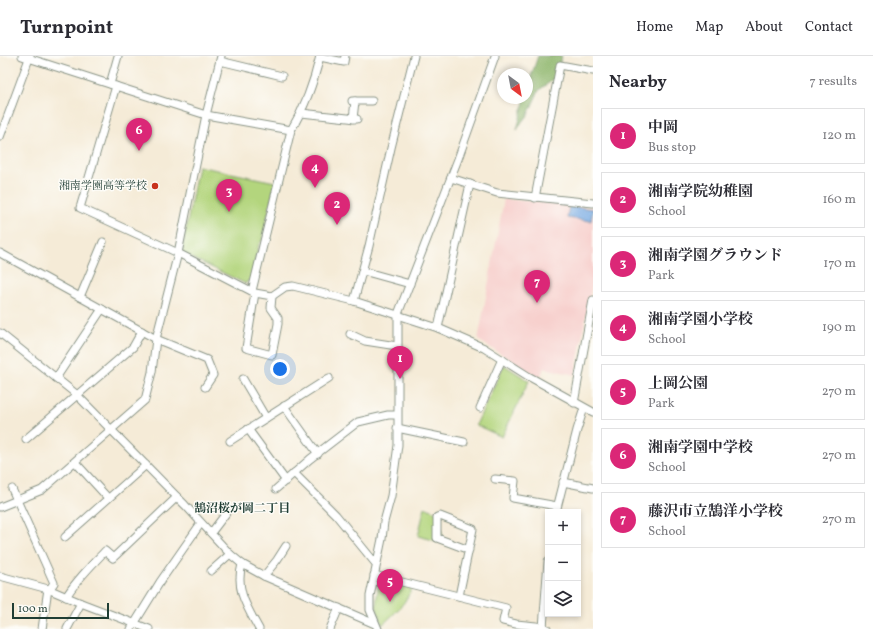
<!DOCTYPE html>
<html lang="en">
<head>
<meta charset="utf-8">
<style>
  body { margin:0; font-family:Vollkorn,"Noto Serif JP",serif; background:#f7f7f7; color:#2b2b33 }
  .controls { position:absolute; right:12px; bottom:12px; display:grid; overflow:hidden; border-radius:0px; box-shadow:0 2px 6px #0003 }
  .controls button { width:36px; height:36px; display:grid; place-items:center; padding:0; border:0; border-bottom:1px solid #e1e1e2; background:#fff; color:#2b2b33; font:20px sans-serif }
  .compass { position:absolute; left:497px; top:12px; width:36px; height:36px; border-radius:50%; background:#fff; box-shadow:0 2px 6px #0003; rotate:148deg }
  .scale { position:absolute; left:12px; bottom:10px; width:97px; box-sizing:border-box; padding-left:4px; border:2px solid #1f3d34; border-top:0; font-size:11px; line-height:14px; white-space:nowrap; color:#1f3d34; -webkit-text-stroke:3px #fdfcf7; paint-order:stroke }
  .you { position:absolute; left:280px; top:313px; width:14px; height:14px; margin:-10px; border:3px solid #fff; border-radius:50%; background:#1a73e8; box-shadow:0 0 0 6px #1a73e833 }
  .badge { display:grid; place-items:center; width:26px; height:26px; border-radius:50%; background:#db2777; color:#fff; font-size:13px; font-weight:700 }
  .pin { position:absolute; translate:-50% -33px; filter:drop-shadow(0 1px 2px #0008) }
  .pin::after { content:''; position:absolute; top:21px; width:14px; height:12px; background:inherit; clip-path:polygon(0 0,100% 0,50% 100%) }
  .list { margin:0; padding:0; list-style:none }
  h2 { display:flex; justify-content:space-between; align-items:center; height:52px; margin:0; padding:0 16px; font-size:17px }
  h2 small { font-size:13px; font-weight:400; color:#7c7c81 }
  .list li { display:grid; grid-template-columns:26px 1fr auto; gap:12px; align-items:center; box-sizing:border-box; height:56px; margin:0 8px 8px; padding:0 8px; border:1px solid #e1e1e2; border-radius:0px }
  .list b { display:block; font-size:15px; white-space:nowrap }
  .list p { margin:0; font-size:13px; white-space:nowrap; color:#7c7c81 }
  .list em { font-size:13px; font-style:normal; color:#7c7c81 }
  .icon { flex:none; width:22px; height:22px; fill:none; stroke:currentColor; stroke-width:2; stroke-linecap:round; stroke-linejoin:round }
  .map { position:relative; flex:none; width:593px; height:573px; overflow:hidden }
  header { display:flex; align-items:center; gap:24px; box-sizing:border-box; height:56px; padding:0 20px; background:#fff; border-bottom:1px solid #e1e1e2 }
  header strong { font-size:19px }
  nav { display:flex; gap:22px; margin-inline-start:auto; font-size:14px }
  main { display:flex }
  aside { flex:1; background:#fff }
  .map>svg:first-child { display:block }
  .built { fill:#f7d0cd }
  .green { fill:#b3d57d; stroke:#698958 }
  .forest { fill:#8eb66c; stroke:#567a50 }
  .water { fill:#76a9e3; stroke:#4a738c }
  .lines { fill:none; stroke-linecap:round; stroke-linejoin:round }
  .minor-casing { stroke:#8a9486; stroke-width:9 }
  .minor { stroke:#fff; stroke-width:7 }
  .poi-dot { fill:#c8321e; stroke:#fdfcf7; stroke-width:1.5 }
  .labels { text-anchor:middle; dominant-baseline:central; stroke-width:3; stroke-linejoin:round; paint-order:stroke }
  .poi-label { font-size:11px; fill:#1f3d34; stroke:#fdfcf7; text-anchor:end }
  .neighbourhood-label { font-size:12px; font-weight:bold; fill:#1f3d34; stroke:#fdfcf7 }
</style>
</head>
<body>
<header>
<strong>Turnpoint</strong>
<nav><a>Home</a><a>Map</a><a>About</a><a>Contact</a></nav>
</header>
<main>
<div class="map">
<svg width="593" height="573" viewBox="0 0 593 573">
  <rect width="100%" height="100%" fill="#fdfcf7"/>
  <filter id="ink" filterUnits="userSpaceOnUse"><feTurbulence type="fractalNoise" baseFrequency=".025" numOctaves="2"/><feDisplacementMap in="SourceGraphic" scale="8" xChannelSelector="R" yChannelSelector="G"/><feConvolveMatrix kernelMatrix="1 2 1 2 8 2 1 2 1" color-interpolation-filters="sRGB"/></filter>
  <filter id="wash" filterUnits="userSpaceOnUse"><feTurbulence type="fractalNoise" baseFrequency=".012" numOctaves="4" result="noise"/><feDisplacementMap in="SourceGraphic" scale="16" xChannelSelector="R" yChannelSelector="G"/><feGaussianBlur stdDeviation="0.9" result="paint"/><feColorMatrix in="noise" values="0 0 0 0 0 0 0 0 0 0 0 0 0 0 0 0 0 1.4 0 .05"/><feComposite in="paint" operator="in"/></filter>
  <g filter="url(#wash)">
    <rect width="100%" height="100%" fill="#f5ebd7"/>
    <path class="built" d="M504 143 593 151V223L575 319 544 312 540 322 478 284Z"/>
    <g class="green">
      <path d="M198 110 275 126 262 185 259 188 250 226 247 225 246 228 184 198 182 194Z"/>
      <path d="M504 309 529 325 502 381 476 369Z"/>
      <path d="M425 451 438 457 442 478 441 486 418 480Z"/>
      <path d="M379 522 412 531C407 547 394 558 382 569L376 550Z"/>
    </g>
    <path class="forest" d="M538 0H562L554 23 539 34 527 61 523 64 517 74 525 42H527V32Z"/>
    <path class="water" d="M569 150 593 153 591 165 567 162Z"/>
  </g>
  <g filter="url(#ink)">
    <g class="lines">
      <defs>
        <g id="minor">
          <path d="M22 0 206 59 291 74"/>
          <path d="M320 1 344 6 345 0"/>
          <path d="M220 5 282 20"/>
          <path d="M110 28 118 0"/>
          <path d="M116 30 80 152 178 197 255 237 272 240 285 231 293 230 354 245 438 272 484 292 528 320 593 356"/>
          <path d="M352 45H372"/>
          <path d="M301 57 357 63"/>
          <path d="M353 63 355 45"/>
          <path d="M0 81 30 0"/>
          <path d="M451 122 497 137 593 147"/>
          <path d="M535 142 560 9 593 15"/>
          <path d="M0 197 156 283 207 304 213 319 205 331"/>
          <path d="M363 215 410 228"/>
          <path d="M252 235 291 74C305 51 314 26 320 0"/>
          <path d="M255 237 246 292 272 299 278 268V262L271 252 272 240"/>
          <path d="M80 241 103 186"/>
          <path d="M354 245 369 190 391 92 414 0"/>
          <path d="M438 272 470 128"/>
          <path d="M0 277 76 338 185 449 230 498 242 508 264 520 375 568"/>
          <path d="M350 278 365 285 397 290"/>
          <path d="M56 322 102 253"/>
          <path d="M243 323 266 362"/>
          <path d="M574 347 593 244"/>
          <path d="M284 350 318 398"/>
          <path d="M480 352 502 303"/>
          <path d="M397 372 464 386"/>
          <path d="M248 373 286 425"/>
          <path d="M26 383 133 291 142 275"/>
          <path d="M230 385 329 322"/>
          <path d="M75 406 108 442"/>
          <path d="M294 417 336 459 376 508"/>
          <path d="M495 423 515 425 513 442 557 450"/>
          <path d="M563 426 593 432"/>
          <path d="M12 433 54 527 49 534"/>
          <path d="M276 433 310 403 358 366 388 359H397"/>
          <path d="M0 451 42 434 145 344 152 316 156 283 178 197 206 59 221 0"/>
          <path d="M556 456 577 374 584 352"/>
          <path d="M211 477 227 456"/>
          <path d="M65 481 146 409"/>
          <path d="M242 508C235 534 247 551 259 573"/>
          <path d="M211 515 230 498"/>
          <path d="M374 519 506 552 503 565 516 568 536 570 547 573"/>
          <path d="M0 520 48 533 81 547 149 573"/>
          <path d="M264 520 277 504 286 490"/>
          <path d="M459 540 473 473 440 460 437 461V482L469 494"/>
          <path d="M66 541C77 523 91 510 105 495L113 502 177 441"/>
          <path d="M543 572 548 505"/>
          <path d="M42 573 48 533"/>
          <path d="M67 573 81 547"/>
          <path d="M131 573 160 526 201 467"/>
          <path d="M330 573 339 552"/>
          <path d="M378 573 370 554V540L382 483 384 466 391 440 398 389V258L458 103 495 0"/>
        </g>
      </defs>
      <use href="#minor" class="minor-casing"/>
      <use href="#minor" class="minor"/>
    </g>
  </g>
  <circle class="poi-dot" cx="155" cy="130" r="4"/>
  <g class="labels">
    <g class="poi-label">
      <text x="147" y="130">湘南学園高等学校</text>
    </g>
    <g class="neighbourhood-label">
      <text x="242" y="453">鵠沼桜が岡二丁目</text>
    </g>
  </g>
</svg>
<div class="controls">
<button>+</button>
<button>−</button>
<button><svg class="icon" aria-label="layers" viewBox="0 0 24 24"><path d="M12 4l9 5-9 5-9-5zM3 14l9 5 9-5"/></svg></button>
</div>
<svg class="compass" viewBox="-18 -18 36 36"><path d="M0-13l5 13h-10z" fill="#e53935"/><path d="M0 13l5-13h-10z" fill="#7c7c81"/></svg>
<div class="scale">100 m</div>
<div class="you"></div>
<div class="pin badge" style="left:400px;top:323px">1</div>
<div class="pin badge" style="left:337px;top:169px">2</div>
<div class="pin badge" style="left:229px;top:156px">3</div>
<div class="pin badge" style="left:315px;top:132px">4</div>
<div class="pin badge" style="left:390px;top:546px">5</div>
<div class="pin badge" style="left:139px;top:95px">6</div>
<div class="pin badge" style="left:537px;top:247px">7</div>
</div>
<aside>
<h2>Nearby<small>7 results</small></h2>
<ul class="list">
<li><span class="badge">1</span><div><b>中岡</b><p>Bus stop</p></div><em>120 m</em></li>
<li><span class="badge">2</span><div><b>湘南学院幼稚園</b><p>School</p></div><em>160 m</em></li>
<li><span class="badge">3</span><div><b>湘南学園グラウンド</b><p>Park</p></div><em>170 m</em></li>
<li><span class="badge">4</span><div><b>湘南学園小学校</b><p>School</p></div><em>190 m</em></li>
<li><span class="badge">5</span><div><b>上岡公園</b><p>Park</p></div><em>270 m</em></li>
<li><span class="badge">6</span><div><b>湘南学園中学校</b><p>School</p></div><em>270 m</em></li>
<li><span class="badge">7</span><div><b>藤沢市立鵠洋小学校</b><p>School</p></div><em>270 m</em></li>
</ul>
</aside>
</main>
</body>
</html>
